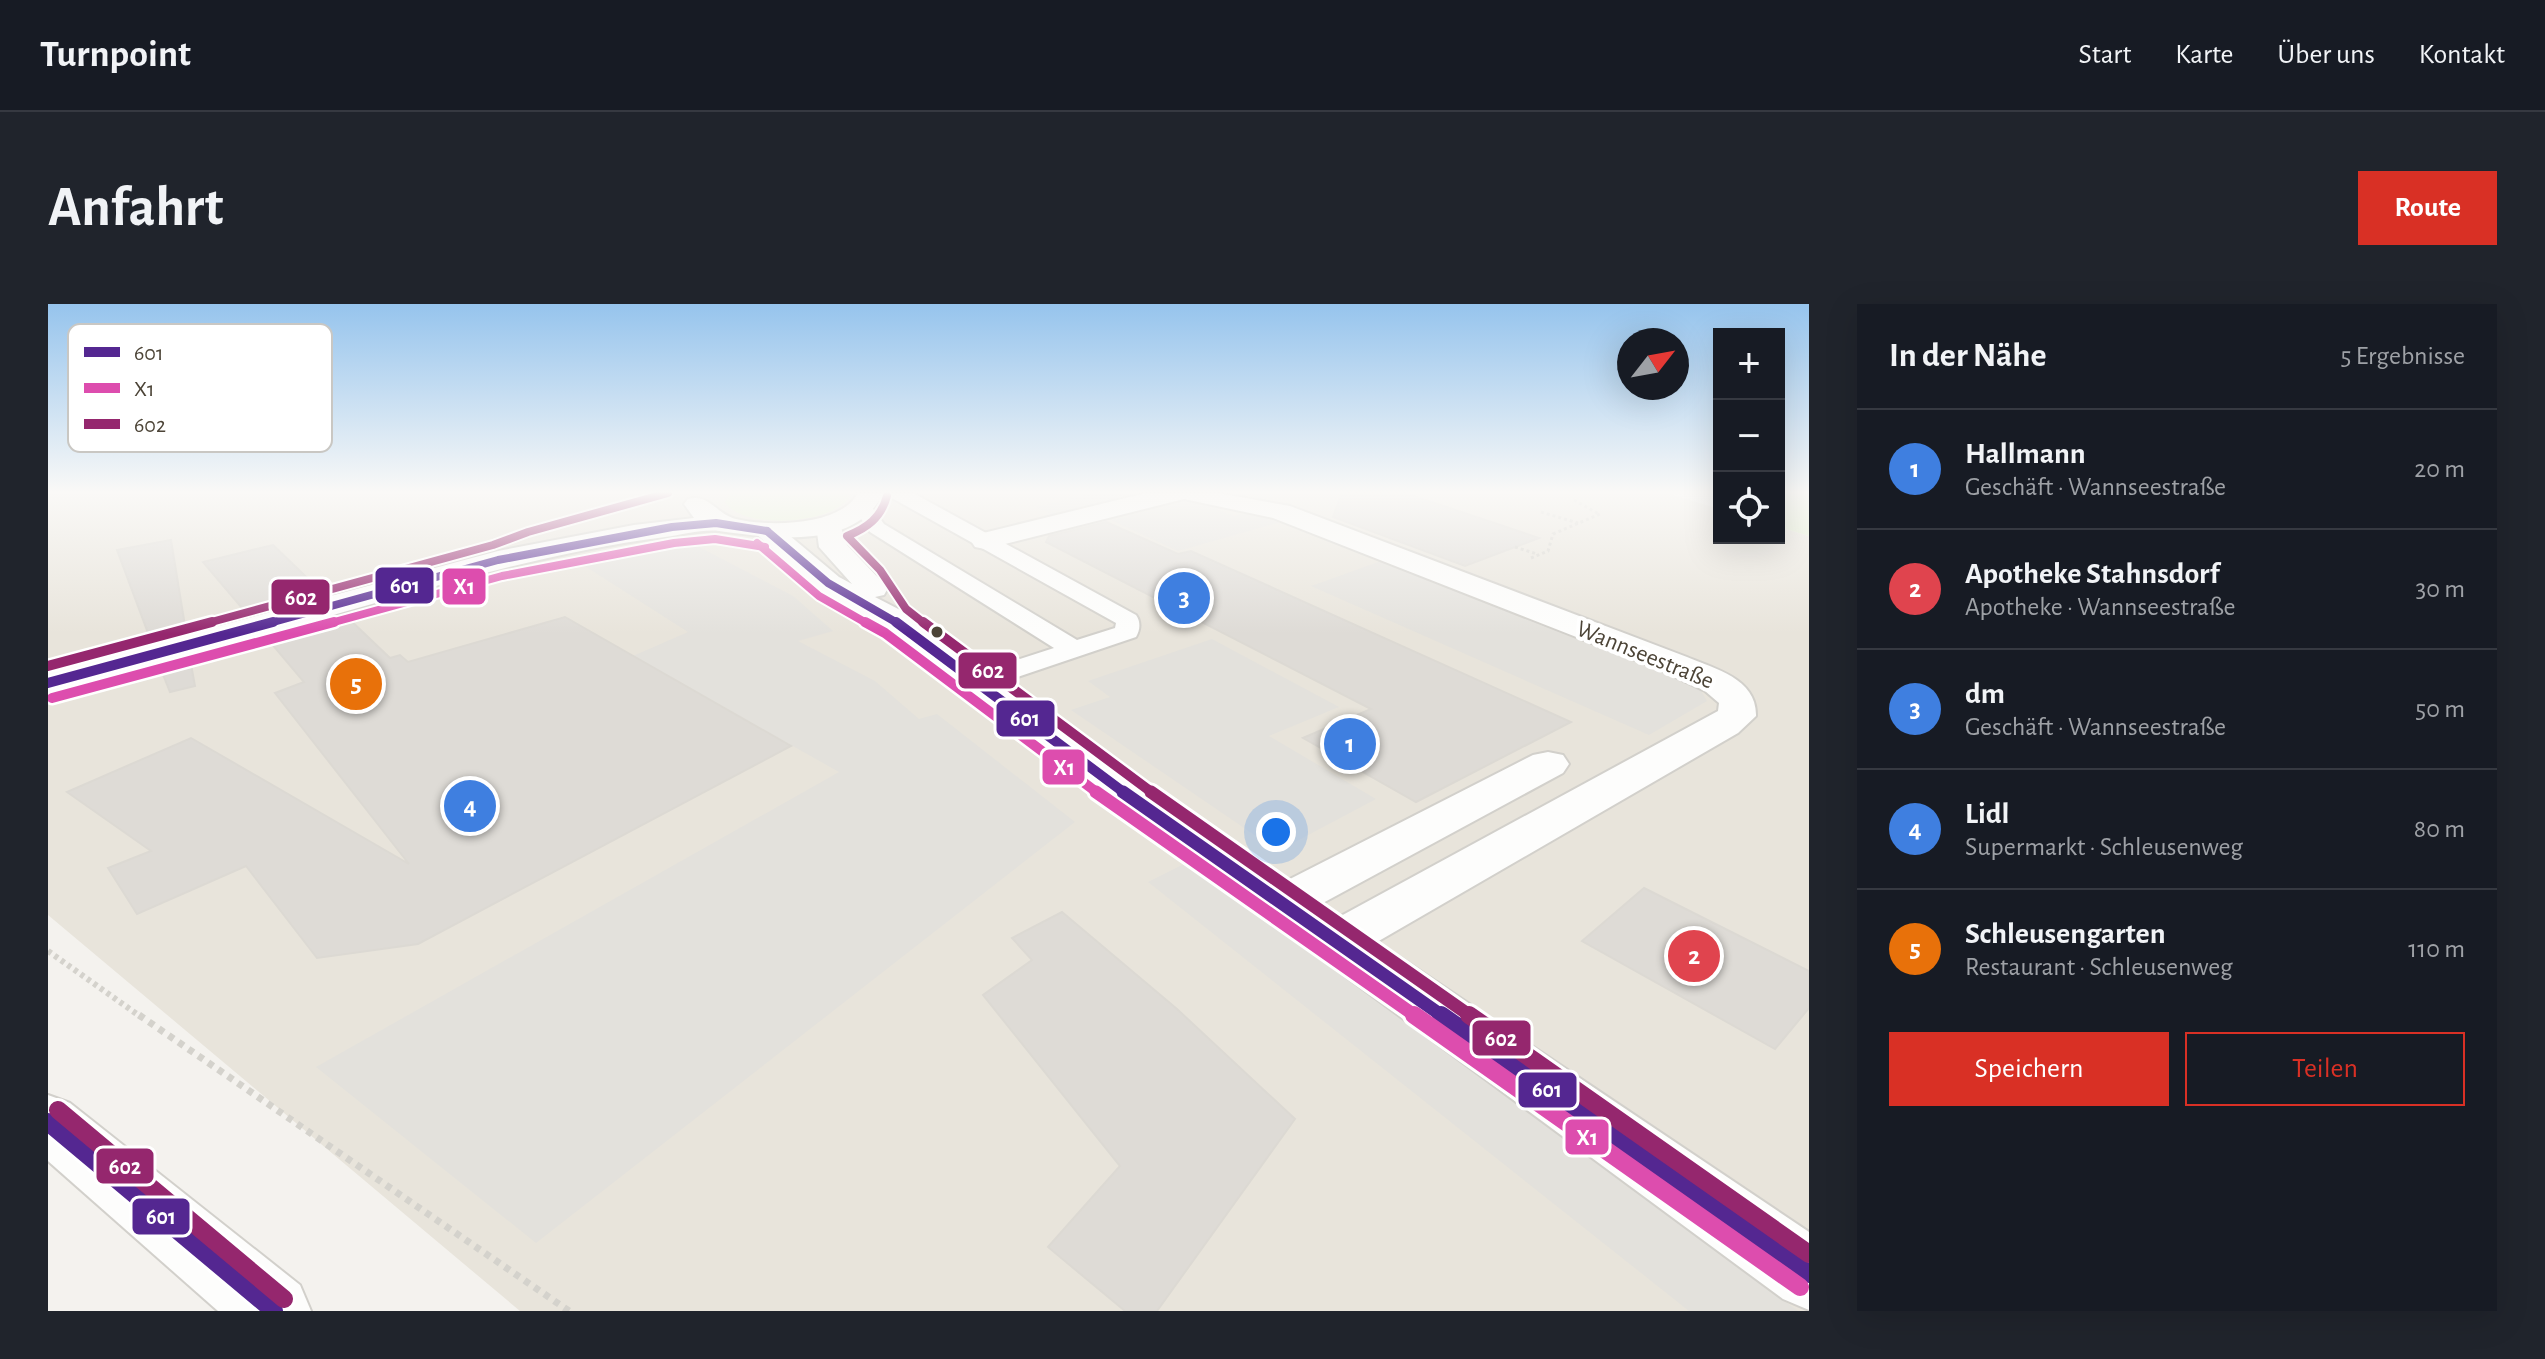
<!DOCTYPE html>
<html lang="de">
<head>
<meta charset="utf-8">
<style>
  body { margin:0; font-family:"Alegreya Sans",sans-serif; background:#20242c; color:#f1f3f6 }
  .controls { position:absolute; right:24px; top:24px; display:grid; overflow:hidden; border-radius:0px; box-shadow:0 8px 32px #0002 }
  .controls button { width:72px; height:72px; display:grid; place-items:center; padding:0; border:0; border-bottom:2px solid #363941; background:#171b24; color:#f1f3f6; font:40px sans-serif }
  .compass { position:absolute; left:1569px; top:24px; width:72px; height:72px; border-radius:50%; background:#171b24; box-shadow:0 8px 32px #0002; rotate:59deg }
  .you { position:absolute; left:1228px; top:528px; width:28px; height:28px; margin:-20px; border:6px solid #fff; border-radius:50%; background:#1a73e8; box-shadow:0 0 0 12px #1a73e833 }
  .badge { display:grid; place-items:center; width:52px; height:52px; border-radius:50%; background:#d93025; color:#fff; font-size:26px; font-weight:700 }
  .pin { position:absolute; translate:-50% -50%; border:4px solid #fff; box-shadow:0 2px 8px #0006 }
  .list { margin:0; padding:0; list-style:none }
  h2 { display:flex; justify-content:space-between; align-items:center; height:104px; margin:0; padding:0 32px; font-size:34px }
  h2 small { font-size:26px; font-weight:400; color:#9ea1a6 }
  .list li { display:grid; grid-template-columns:52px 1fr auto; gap:24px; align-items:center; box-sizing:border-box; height:120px; padding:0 32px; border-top:2px solid #363941 }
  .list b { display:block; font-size:30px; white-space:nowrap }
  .list p { margin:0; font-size:26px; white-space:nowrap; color:#9ea1a6 }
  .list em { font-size:26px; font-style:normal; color:#9ea1a6 }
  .actions { display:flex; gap:16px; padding:24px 32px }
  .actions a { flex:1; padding:18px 0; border:2px solid #d93025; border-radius:0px; text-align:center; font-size:28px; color:#d93025 }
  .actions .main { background:#d93025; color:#fff }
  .icon { flex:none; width:44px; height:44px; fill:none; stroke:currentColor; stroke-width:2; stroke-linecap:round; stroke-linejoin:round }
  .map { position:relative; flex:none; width:1761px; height:1007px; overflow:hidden; border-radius:0px }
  header { display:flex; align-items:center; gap:48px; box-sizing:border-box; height:112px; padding:0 40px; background:#171b24; border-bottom:2px solid #363941 }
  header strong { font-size:38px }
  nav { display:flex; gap:44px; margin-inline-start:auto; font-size:28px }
  .intro { display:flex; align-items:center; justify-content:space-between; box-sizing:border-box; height:192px; padding:0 48px }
  h1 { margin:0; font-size:56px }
  .button { padding:20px 36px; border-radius:0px; background:#d93025; color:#fff; font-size:28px; font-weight:700 }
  main { display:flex; gap:48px; padding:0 48px }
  aside { flex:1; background:#171b24; border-radius:0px; box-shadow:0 8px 32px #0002 }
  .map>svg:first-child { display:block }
  .residential { fill:#e8e4db }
  .green { fill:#e1f0cc }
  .parking { fill:#e3e1dc }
  .building { fill:#dedbd6; stroke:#dcd9d3; stroke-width:2 }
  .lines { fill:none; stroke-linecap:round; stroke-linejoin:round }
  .service-casing { stroke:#d2d0cb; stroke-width:4 }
  .minor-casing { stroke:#d2d0cb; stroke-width:4 }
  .tertiary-casing { stroke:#d2d0cb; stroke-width:4 }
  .path-far2 { stroke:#d4d2cc; stroke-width:3; stroke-dasharray:3 3; stroke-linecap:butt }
  .path-far1 { stroke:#d4d2cc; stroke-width:6; stroke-dasharray:4 4; stroke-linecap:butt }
  .path { stroke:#d4d2cc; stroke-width:7; stroke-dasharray:6 6; stroke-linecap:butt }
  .service { fill:#fdfdfc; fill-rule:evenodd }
  .minor { fill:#fdfdfc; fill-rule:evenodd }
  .tertiary { fill:#fdfdfc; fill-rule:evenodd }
  .bus-1-far3-casing { stroke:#fff; stroke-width:12 }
  .bus-1-far2-casing { stroke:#fff; stroke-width:15 }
  .bus-1-far1-casing { stroke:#fff; stroke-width:19 }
  .bus-1-casing { stroke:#fff; stroke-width:24 }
  .bus-2-far3-casing { stroke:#fff; stroke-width:12 }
  .bus-2-far2-casing { stroke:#fff; stroke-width:15 }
  .bus-2-far1-casing { stroke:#fff; stroke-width:19 }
  .bus-2-casing { stroke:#fff; stroke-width:24 }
  .bus-3-far3-casing { stroke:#fff; stroke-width:12 }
  .bus-3-far2-casing { stroke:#fff; stroke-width:15 }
  .bus-3-far1-casing { stroke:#fff; stroke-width:19 }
  .bus-3-casing { stroke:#fff; stroke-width:24 }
  .bus-1-far3 { stroke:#542791; stroke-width:8 }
  .bus-1-far2 { stroke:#542791; stroke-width:10 }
  .bus-1-far1 { stroke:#542791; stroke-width:13 }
  .bus-1 { stroke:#542791; stroke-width:18 }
  .bus-2-far3 { stroke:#dd4dae; stroke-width:8 }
  .bus-2-far2 { stroke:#dd4dae; stroke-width:10 }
  .bus-2-far1 { stroke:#dd4dae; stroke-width:13 }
  .bus-2 { stroke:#dd4dae; stroke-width:18 }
  .bus-3-far3 { stroke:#95276e; stroke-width:8 }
  .bus-3-far2 { stroke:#95276e; stroke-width:10 }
  .bus-3-far1 { stroke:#95276e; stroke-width:13 }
  .bus-3 { stroke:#95276e; stroke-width:18 }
  .bus-dot { fill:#4c4437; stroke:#fff; stroke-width:3 }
  .labels { text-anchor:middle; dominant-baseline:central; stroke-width:8; stroke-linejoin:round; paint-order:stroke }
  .street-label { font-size:24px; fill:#4c4437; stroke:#fff }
  .key { fill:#fff; stroke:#c9c7c3; stroke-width:2 }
  .key-label { font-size:22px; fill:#4c4437 }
  .line-badge { stroke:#fff; stroke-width:3 }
  .badge-label { font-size:22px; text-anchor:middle; font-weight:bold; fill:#fff }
</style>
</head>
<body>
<header>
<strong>Turnpoint</strong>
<nav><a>Start</a><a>Karte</a><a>Über uns</a><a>Kontakt</a></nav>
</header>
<div class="intro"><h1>Anfahrt</h1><a class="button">Route</a></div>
<main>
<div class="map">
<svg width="1761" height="1007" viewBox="0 0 1761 1007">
  <rect width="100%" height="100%" fill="#f4f2ee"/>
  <path class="residential" d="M0 189H1619L1671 205V234H1731V223L1761 232V1007H472L0 611Z"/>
  <g class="green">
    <path d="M682 189H800L801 193C785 221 693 226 677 198Z"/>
    <path d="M1731 189H1761V232L1731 223Z"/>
  </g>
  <g class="parking">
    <path d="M1045 189H1130L1018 217 988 203Z"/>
    <path d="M1143 195 1186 212 1205 207 1233 218 1130 247 1063 216Z"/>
    <path d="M630 232 745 292 785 327 750 337 827 377 871 415 889 410 1027 518 488 939 268 763 791 468 585 352 640 328 532 259Z"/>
    <path d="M1336 256 1649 380 1659 397 1601 431 1263 282Z"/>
    <path d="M1164 335 1291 403 1221 432 1328 495 1230 547 1023 406 1062 393 1040 377Z"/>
    <path d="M1140 558 1750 1007H1641L1100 578Z"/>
  </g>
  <g class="building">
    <path d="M1294 189H1357L1491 234 1417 262 1285 213Z"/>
    <path d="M1058 218 1130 250 1143 247 1523 418 1368 498 1255 434 1323 405 998 238 1001 232Z"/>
    <path d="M123 236 138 328 103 337 69 246Z"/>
    <path d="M225 241 277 291 200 311 155 258Z"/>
    <path d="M297 311 342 354 352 351 360 358 517 313 743 442 370 640 269 654 198 562 89 610 60 564 103 547 19 488 143 434 361 560 227 389 256 378 218 333Z"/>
    <path d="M142 355 147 382 122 388 112 363Z"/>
    <path d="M1596 584 1761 667V704L1727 745 1534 637Z"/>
    <path d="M1014 608 1129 705 1247 815 1109 1007H1077L1000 943 1072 862 935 691 984 656 964 634Z"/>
  </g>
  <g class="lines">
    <defs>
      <path id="service" d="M835 189H865L1088 311C1093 318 1092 326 1088 333L937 384H919L915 378 919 372 1006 344 822 228 807 206 809 202H823L836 220 1029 336 1067 324 1068 319Z"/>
      <path id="minor" d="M1098 189H1170L1242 202 1639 353C1668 365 1709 375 1708 412L1690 429 1329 638 1761 928V1006L1735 995 1048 488 834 323 769 285 705 227 709 221H729L791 273 804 280 771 243 768 221 772 215H790L799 241 840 284 836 291 827 293 858 309 1078 470 1238 577 1485 451 1500 448 1515 451 1521 460 1515 469 1273 600 1291 613 1670 407 1671 399 1657 387 1615 367 1225 214 1136 195 937 245 927 243 923 237 927 231Z"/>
      <g id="tertiary">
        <path d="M810 189H835C808 247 722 234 671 227 655 225 634 231 617 233 524 245 434 269 345 294 230 326 116 361 0 390V368L450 247 586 221 646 214 636 200 640 195C661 189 668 210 688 215 721 223 793 222 810 189Z"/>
        <path d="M0 791 22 799 252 981 263 1007H170L0 857Z"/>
      </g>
    </defs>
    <use href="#service" class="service-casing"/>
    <use href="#minor" class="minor-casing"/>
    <use href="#tertiary" class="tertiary-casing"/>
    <g class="path-far2">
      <path d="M1526 196 1551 210"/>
      <path d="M1493 208 1530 219"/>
      <path d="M1467 243 1489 250"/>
      <path d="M1483 254 1500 247 1505 230 1552 210"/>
    </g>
    <path class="path-far1" d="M0 647 93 713"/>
    <path class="path" d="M91 711 521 1007"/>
    <use href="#service" class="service"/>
    <use href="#minor" class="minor"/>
    <use href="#tertiary" class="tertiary"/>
    <defs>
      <g id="bus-1-far3">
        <path d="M719 227 780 279 851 320"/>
        <path d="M218 320 450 256 624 223 668 219 719 227"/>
      </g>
      <g id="bus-1-far2">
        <path d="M848 318 1078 490"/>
        <path d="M0 379 225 318"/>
      </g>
      <path id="bus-1-far1" d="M1075 488 1396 713"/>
      <g id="bus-1">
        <path d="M1393 711 1761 970"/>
        <path d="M0 818 226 1007"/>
      </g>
      <g id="bus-2-far3">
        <path d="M709 239 771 292 820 320"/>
        <path d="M279 320 454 272 626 239 667 235 717 243"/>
      </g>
      <g id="bus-2-far2">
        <path d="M817 318 837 329 1051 490"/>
        <path d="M4 394 286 318"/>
      </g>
      <path id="bus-2-far1" d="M1048 488 1369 713"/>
      <path id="bus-2" d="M1366 711 1752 983"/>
      <g id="bus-3-far3">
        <path d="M839 192C833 214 819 224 799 232L832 266 858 305 877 320"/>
        <path d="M156 320 445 241 480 228 620 189"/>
      </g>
      <g id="bus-3-far2">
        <path d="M875 318 1106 490"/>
        <path d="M0 362 164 318"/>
      </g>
      <path id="bus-3-far1" d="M1103 488 1424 713"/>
      <g id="bus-3">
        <path d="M1421 711 1761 950"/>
        <path d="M10 806 236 995"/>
      </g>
    </defs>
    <use href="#bus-1-far3" class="bus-1-far3-casing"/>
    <use href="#bus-1-far2" class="bus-1-far2-casing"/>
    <use href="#bus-1-far1" class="bus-1-far1-casing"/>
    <use href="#bus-1" class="bus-1-casing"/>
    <use href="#bus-2-far3" class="bus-2-far3-casing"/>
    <use href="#bus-2-far2" class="bus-2-far2-casing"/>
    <use href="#bus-2-far1" class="bus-2-far1-casing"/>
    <use href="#bus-2" class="bus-2-casing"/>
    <use href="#bus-3-far3" class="bus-3-far3-casing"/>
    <use href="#bus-3-far2" class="bus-3-far2-casing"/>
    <use href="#bus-3-far1" class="bus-3-far1-casing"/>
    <use href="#bus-3" class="bus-3-casing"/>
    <use href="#bus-1-far3" class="bus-1-far3"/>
    <use href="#bus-1-far2" class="bus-1-far2"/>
    <use href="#bus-1-far1" class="bus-1-far1"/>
    <use href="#bus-1" class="bus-1"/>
    <use href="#bus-2-far3" class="bus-2-far3"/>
    <use href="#bus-2-far2" class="bus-2-far2"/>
    <use href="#bus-2-far1" class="bus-2-far1"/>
    <use href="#bus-2" class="bus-2"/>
    <use href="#bus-3-far3" class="bus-3-far3"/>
    <use href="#bus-3-far2" class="bus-3-far2"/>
    <use href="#bus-3-far1" class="bus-3-far1"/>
    <use href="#bus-3" class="bus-3"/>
  </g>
  <linearGradient id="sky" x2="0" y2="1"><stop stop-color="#96c4ed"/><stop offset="0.57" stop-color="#faf9f7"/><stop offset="1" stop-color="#faf9f7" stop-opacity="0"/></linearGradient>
  <rect width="1761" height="330" fill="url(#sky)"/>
  <circle class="bus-dot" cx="889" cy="328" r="7"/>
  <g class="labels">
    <g class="street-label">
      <text transform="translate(1597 351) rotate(22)">Wannseestraße</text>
    </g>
  </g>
  <rect x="20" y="20" width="264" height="128" rx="12" class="key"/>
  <rect x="36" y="43" width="36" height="10" fill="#542791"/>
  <rect x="36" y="79" width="36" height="10" fill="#dd4dae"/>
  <rect x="36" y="115" width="36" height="10" fill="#95276e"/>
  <g class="key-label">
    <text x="86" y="56">601</text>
    <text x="86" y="92">X1</text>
    <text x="86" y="128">602</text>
  </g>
  <g class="line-badge">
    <rect x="326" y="262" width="61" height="39" rx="8" fill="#542791"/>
    <rect x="393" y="263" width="46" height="39" rx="8" fill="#dd4dae"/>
    <rect x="222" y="274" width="61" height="38" rx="8" fill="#95276e"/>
    <rect x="909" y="347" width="61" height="39" rx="8" fill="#95276e"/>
    <rect x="947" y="395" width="61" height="39" rx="8" fill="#542791"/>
    <rect x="993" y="444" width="45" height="38" rx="8" fill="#dd4dae"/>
    <rect x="1423" y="715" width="61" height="38" rx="8" fill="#95276e"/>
    <rect x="1469" y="767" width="61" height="38" rx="8" fill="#542791"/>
    <rect x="1516" y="814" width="46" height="38" rx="8" fill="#dd4dae"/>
    <rect x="47" y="843" width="60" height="38" rx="8" fill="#95276e"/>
    <rect x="83" y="893" width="60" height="39" rx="8" fill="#542791"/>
  </g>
  <g class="badge-label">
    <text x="357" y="289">601</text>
    <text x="416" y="290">X1</text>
    <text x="253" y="301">602</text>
    <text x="940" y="374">602</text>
    <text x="977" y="422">601</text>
    <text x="1016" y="471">X1</text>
    <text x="1453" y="742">602</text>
    <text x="1499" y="793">601</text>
    <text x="1539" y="841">X1</text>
    <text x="77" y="870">602</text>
    <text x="113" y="920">601</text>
  </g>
</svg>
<div class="controls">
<button>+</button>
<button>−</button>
<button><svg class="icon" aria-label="locate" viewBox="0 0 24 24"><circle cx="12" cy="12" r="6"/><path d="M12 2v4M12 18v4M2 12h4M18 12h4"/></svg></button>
</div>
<svg class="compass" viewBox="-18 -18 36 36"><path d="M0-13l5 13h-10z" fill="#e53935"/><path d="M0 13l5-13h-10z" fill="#9ea1a6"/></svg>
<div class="you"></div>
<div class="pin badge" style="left:1302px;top:440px;background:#3f7fe0">1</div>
<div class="pin badge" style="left:1646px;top:652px;background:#e0444e">2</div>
<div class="pin badge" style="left:1136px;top:294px;background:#3f7fe0">3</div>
<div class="pin badge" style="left:422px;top:502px;background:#3f7fe0">4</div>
<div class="pin badge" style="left:308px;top:380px;background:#e8710a">5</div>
</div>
<aside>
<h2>In der Nähe<small>5 Ergebnisse</small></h2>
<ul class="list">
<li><span class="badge" style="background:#3f7fe0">1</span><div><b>Hallmann</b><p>Geschäft · Wannseestraße</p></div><em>20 m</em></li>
<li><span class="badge" style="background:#e0444e">2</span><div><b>Apotheke Stahnsdorf</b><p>Apotheke · Wannseestraße</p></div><em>30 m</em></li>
<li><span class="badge" style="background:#3f7fe0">3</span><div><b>dm</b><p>Geschäft · Wannseestraße</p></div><em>50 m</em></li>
<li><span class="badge" style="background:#3f7fe0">4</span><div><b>Lidl</b><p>Supermarkt · Schleusenweg</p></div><em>80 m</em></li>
<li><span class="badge" style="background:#e8710a">5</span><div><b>Schleusengarten</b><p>Restaurant · Schleusenweg</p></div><em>110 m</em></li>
</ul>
<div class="actions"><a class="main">Speichern</a><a>Teilen</a></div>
</aside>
</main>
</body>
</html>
